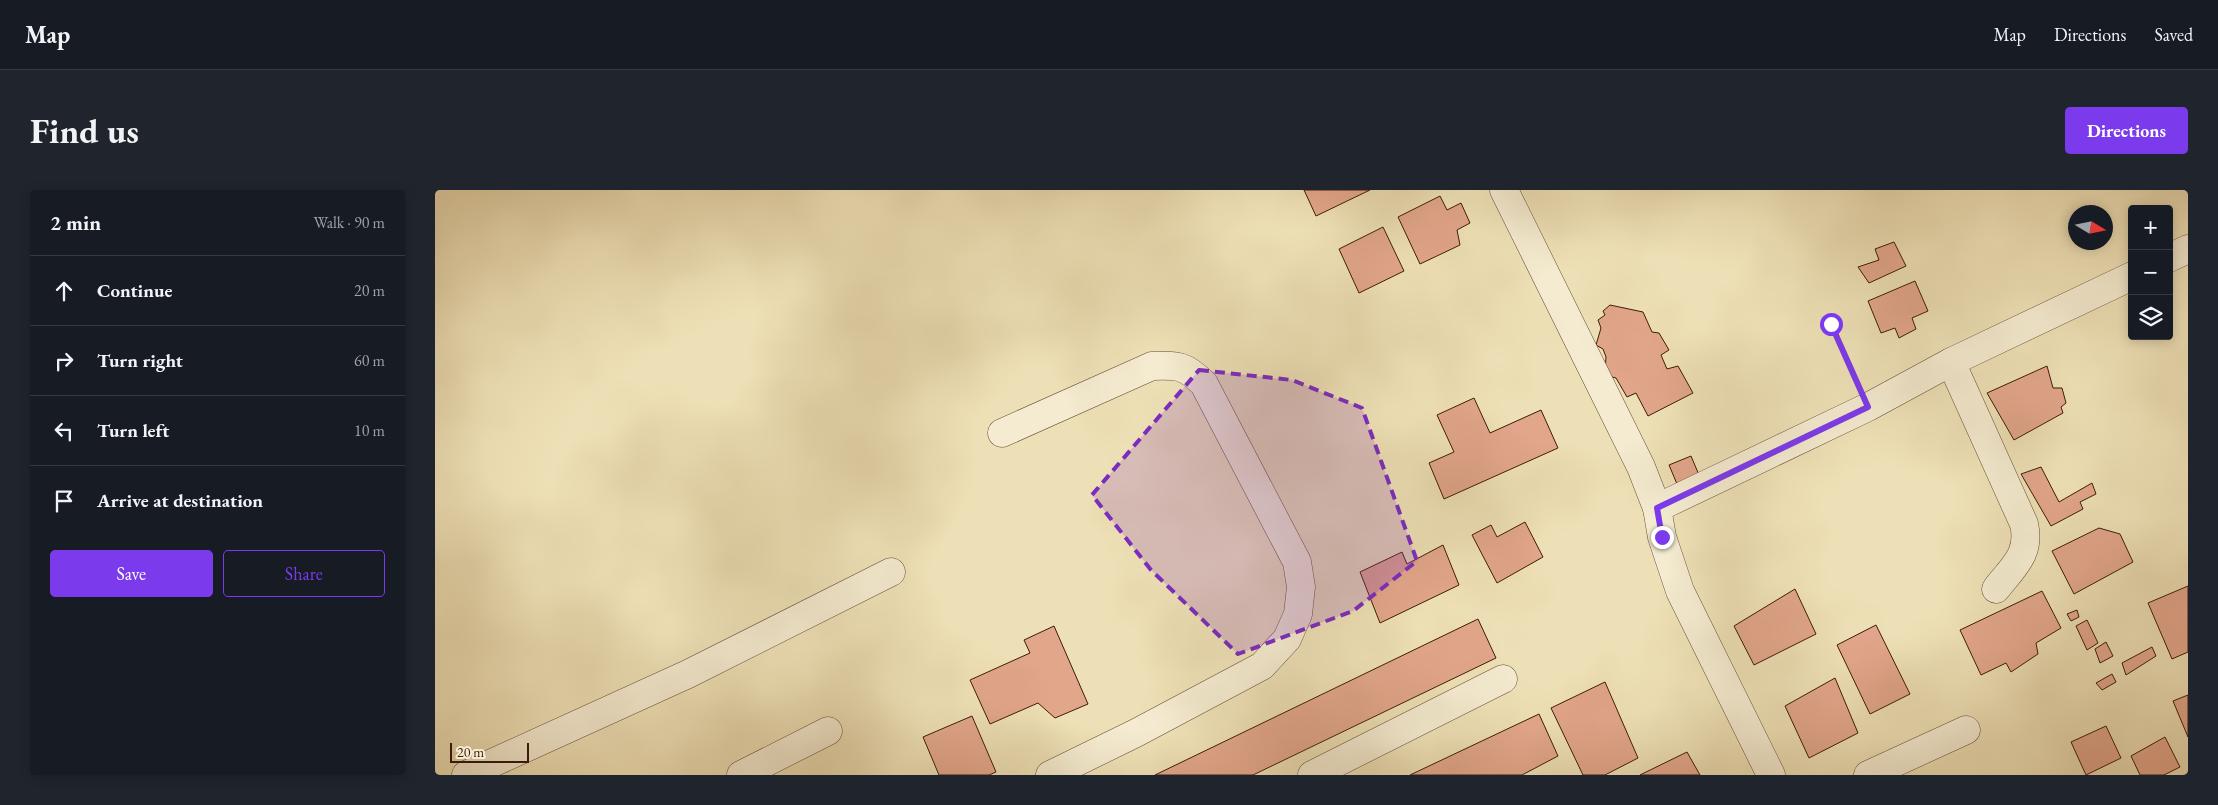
<!DOCTYPE html>
<html lang="en">
<head>
<meta charset="utf-8">
<style>
  body { margin:0; font-family:"EB Garamond",serif; background:#20242c; color:#f1f3f6 }
  .controls { position:absolute; right:15px; top:15px; display:grid; overflow:hidden; border-radius:5px; box-shadow:0 2px 12px #0003 }
  .controls button { width:45px; height:45px; display:grid; place-items:center; padding:0; border:0; border-bottom:1px solid #363941; background:#171b24; color:#f1f3f6; font:25px sans-serif }
  .compass { position:absolute; left:1633px; top:15px; width:45px; height:45px; border-radius:50%; background:#171b24; box-shadow:0 2px 12px #0003; rotate:100deg }
  .scale { position:absolute; left:15px; bottom:12px; width:79px; box-sizing:border-box; padding-left:5px; border:2px solid #3c1b0a; border-top:0; font-size:14px; line-height:18px; white-space:nowrap; color:#3c1b0a; -webkit-text-stroke:4px #f4ebd0; paint-order:stroke }
  .stop { position:absolute; width:15px; height:15px; margin:-11px; border:4px solid #7c3aed; border-radius:50%; background:#fff }
  .stop.end { background:#7c3aed; border-color:#fff; box-shadow:0 1px 5px #0008 }
  .list { margin:0; padding:0; list-style:none }
  h2 { display:flex; justify-content:space-between; align-items:center; height:65px; margin:0; padding:0 20px; font-size:21px }
  h2 small { font-size:16px; font-weight:400; color:#9ea1a6 }
  .list li { display:grid; grid-template-columns:32px 1fr auto; gap:15px; align-items:center; box-sizing:border-box; height:70px; padding:0 20px; border-top:1px solid #363941 }
  .list b { display:block; font-size:19px; white-space:nowrap }
  .list em { font-size:16px; font-style:normal; color:#9ea1a6 }
  .actions { display:flex; gap:10px; padding:15px 20px }
  .actions a { flex:1; padding:11px 0; border:1px solid #7c3aed; border-radius:5px; text-align:center; font-size:18px; color:#7c3aed }
  .actions .main { background:#7c3aed; color:#fff }
  .icon { flex:none; width:28px; height:28px; fill:none; stroke:currentColor; stroke-width:2; stroke-linecap:round; stroke-linejoin:round }
  .map { position:relative; flex:none; width:1753px; height:585px; overflow:hidden; border-radius:5px }
  header { display:flex; align-items:center; gap:30px; box-sizing:border-box; height:70px; padding:0 25px; background:#171b24; border-bottom:1px solid #363941 }
  header strong { font-size:24px }
  nav { display:flex; gap:28px; margin-inline-start:auto; font-size:18px }
  .intro { display:flex; align-items:center; justify-content:space-between; box-sizing:border-box; height:120px; padding:0 30px }
  h1 { margin:0; font-size:35px }
  .button { padding:12px 22px; border-radius:5px; background:#7c3aed; color:#fff; font-size:18px; font-weight:700 }
  main { display:flex; gap:30px; padding:0 30px }
  aside { flex:1; background:#171b24; border-radius:5px; box-shadow:0 2px 12px #0003 }
  .map>svg:first-child { display:block }
  .building { fill:#e2a68b; stroke:#3c1b0a }
  .lines { fill:none; stroke-linecap:round; stroke-linejoin:round }
  .minor-casing { stroke:#684c35; stroke-width:29 }
  .path { stroke:#3c1b0a; stroke-width:3; stroke-dasharray:4 2.5; stroke-linecap:butt }
  .minor { stroke:#f4ebd0; stroke-width:28 }
  .route { stroke:#7c3aed; stroke-width:6 }
  .marked { fill:#7b2cbf; fill-opacity:0.2; stroke:#7b2cbf; stroke-width:4; stroke-dasharray:10 6; stroke-linejoin:round }
</style>
</head>
<body>
<header>
<strong>Map</strong>
<nav><a>Map</a><a>Directions</a><a>Saved</a></nav>
</header>
<div class="intro"><h1>Find us</h1><a class="button">Directions</a></div>
<main>
<aside>
<h2>2 min<small>Walk · 90 m</small></h2>
<ul class="list">
<li><svg class="icon" aria-label="ahead" viewBox="0 0 24 24"><path d="M12 20V5M6 11l6-6 6 6"/></svg><div><b>Continue</b></div><em>20 m</em></li>
<li><svg class="icon" aria-label="right" viewBox="0 0 24 24"><path d="M7 20v-9h11M14 6l5 5-5 5"/></svg><div><b>Turn right</b></div><em>60 m</em></li>
<li><svg class="icon" aria-label="left" viewBox="0 0 24 24"><path d="M17 20v-9H6M10 6l-5 5 5 5"/></svg><div><b>Turn left</b></div><em>10 m</em></li>
<li><svg class="icon" aria-label="arrive" viewBox="0 0 24 24"><path d="M6 21V4h12l-3 4 3 4H6"/></svg><div><b>Arrive at destination</b></div></li>
</ul>
<div class="actions"><a class="main">Save</a><a>Share</a></div>
</aside>
<div class="map">
<svg width="1753" height="585" viewBox="0 0 1753 585">
  <rect width="100%" height="100%" fill="#eee0b6"/>
  <filter id="stains"><feTurbulence type="fractalNoise" baseFrequency=".004" numOctaves="4"/><feColorMatrix values="0 0 0 0 .2 0 0 0 0 .09 0 0 0 0 .02 0 0 0 .5 -.17"/></filter>
  <radialGradient id="worn" r=".72"><stop offset=".6" stop-color="#630" stop-opacity="0"/><stop offset="1" stop-color="#630" stop-opacity=".3"/></radialGradient>
  <g class="building">
    <path d="M869 0H935L881 26Z"/>
    <path d="M1005 6 1012 20 1026 13 1035 33 1022 40 1025 55 985 74 963 27Z"/>
    <path d="M948 37 969 81 924 103 904 59Z"/>
    <path d="M1459 52 1471 76 1434 93 1423 77 1444 70 1440 59Z"/>
    <path d="M1480 91 1493 121 1477 128 1481 139 1464 148 1460 138 1446 143 1433 111Z"/>
    <path d="M1175 115 1208 122 1217 142 1224 143 1234 160 1226 165 1232 179 1243 176 1258 203 1213 226 1201 203 1192 207 1181 188 1173 186 1170 181 1171 167 1168 159 1161 155 1166 138 1163 130 1170 125 1168 121Z"/>
    <path d="M1612 176 1618 198H1627L1631 213 1626 217 1628 223 1579 250 1552 203Z"/>
    <path d="M1039 208 1055 243 1106 220 1123 258 1009 309 994 273 1019 262 1002 225Z"/>
    <path d="M1256 266 1264 285 1242 294 1234 275Z"/>
    <path d="M1606 277 1624 312 1657 293 1661 304 1645 312 1648 319 1616 336 1586 284Z"/>
    <path d="M1090 332 1108 367 1062 393 1037 345 1056 335 1062 347Z"/>
    <path d="M1664 338 1685 344 1698 372 1639 404 1617 361Z"/>
    <path d="M1008 355 1024 395 945 433 925 382 967 362 972 374Z"/>
    <path d="M1753 396V462L1737 469 1713 413Z"/>
    <path d="M1360 399 1381 444 1319 475 1299 436Z"/>
    <path d="M1607 401 1626 438 1601 453 1603 464 1576 482 1571 473 1546 485 1525 440Z"/>
    <path d="M1642 420 1644 427 1636 431 1632 424Z"/>
    <path d="M1043 429 1061 468 818 585H720Z"/>
    <path d="M1652 430 1663 453 1652 460 1641 436Z"/>
    <path d="M1441 435 1475 504 1435 524 1402 455Z"/>
    <path d="M619 436 653 514 620 528 603 513 555 534 535 490 595 463 589 450Z"/>
    <path d="M1671 452 1678 466 1665 473 1660 459Z"/>
    <path d="M1717 457 1721 466 1691 485 1687 473Z"/>
    <path d="M1677 484 1681 492 1667 500 1661 493Z"/>
    <path d="M1400 488 1423 543 1374 568 1350 516Z"/>
    <path d="M1170 492 1203 568 1170 585H1148L1116 518Z"/>
    <path d="M1753 505V547L1738 511Z"/>
    <path d="M1104 524 1123 566 1087 585H975Z"/>
    <path d="M537 526 561 582 554 585H504L488 547Z"/>
    <path d="M1671 536 1686 568 1651 585 1636 552Z"/>
    <path d="M1730 547 1745 577 1729 585H1705L1696 566Z"/>
    <path d="M1252 562 1265 585H1205Z"/>
  </g>
  <g class="lines">
    <defs>
      <g id="minor">
        <path d="M1069 0 1206 277 1222 318"/>
        <path d="M1734 68 1753 59"/>
        <path d="M1516 172 1589 334C1596 364 1578 377 1561 399"/>
        <path d="M567 243 717 176C743 175 750 175 769 194L862 372 866 397 863 424 852 449 827 476 701 543 615 585"/>
        <path d="M31 585 253 484 456 382"/>
        <path d="M306 585 393 541"/>
        <path d="M877 585 1068 489"/>
        <path d="M1336 585 1245 401 1227 347 1222 318 1433 217 1516 172 1697 86"/>
        <path d="M1433 585 1531 540"/>
      </g>
    </defs>
    <use href="#minor" class="minor-casing"/>
    <path class="path" d="M1400 126 1396 134 1423 193"/>
    <use href="#minor" class="minor"/>
  </g>
  <g class="lines">
    <path class="route" d="M1227 347 1222 318 1433 217 1396 134"/>
  </g>
  <path class="marked" d="M764 180 857 190 927 218 982 371 918 421 803 464 716 380 657 305Z"/>
  <rect width="100%" height="100%" filter="url(#stains)"/>
  <rect width="100%" height="100%" fill="url(#worn)"/>
</svg>
<div class="controls">
<button>+</button>
<button>−</button>
<button><svg class="icon" aria-label="layers" viewBox="0 0 24 24"><path d="M12 4l9 5-9 5-9-5zM3 14l9 5 9-5"/></svg></button>
</div>
<svg class="compass" viewBox="-18 -18 36 36"><path d="M0-13l5 13h-10z" fill="#e53935"/><path d="M0 13l5-13h-10z" fill="#9ea1a6"/></svg>
<div class="scale">20 m</div>
<div class="stop" style="left:1396px;top:134px"></div>
<div class="stop end" style="left:1227px;top:347px"></div>
</div>
</main>
</body>
</html>
